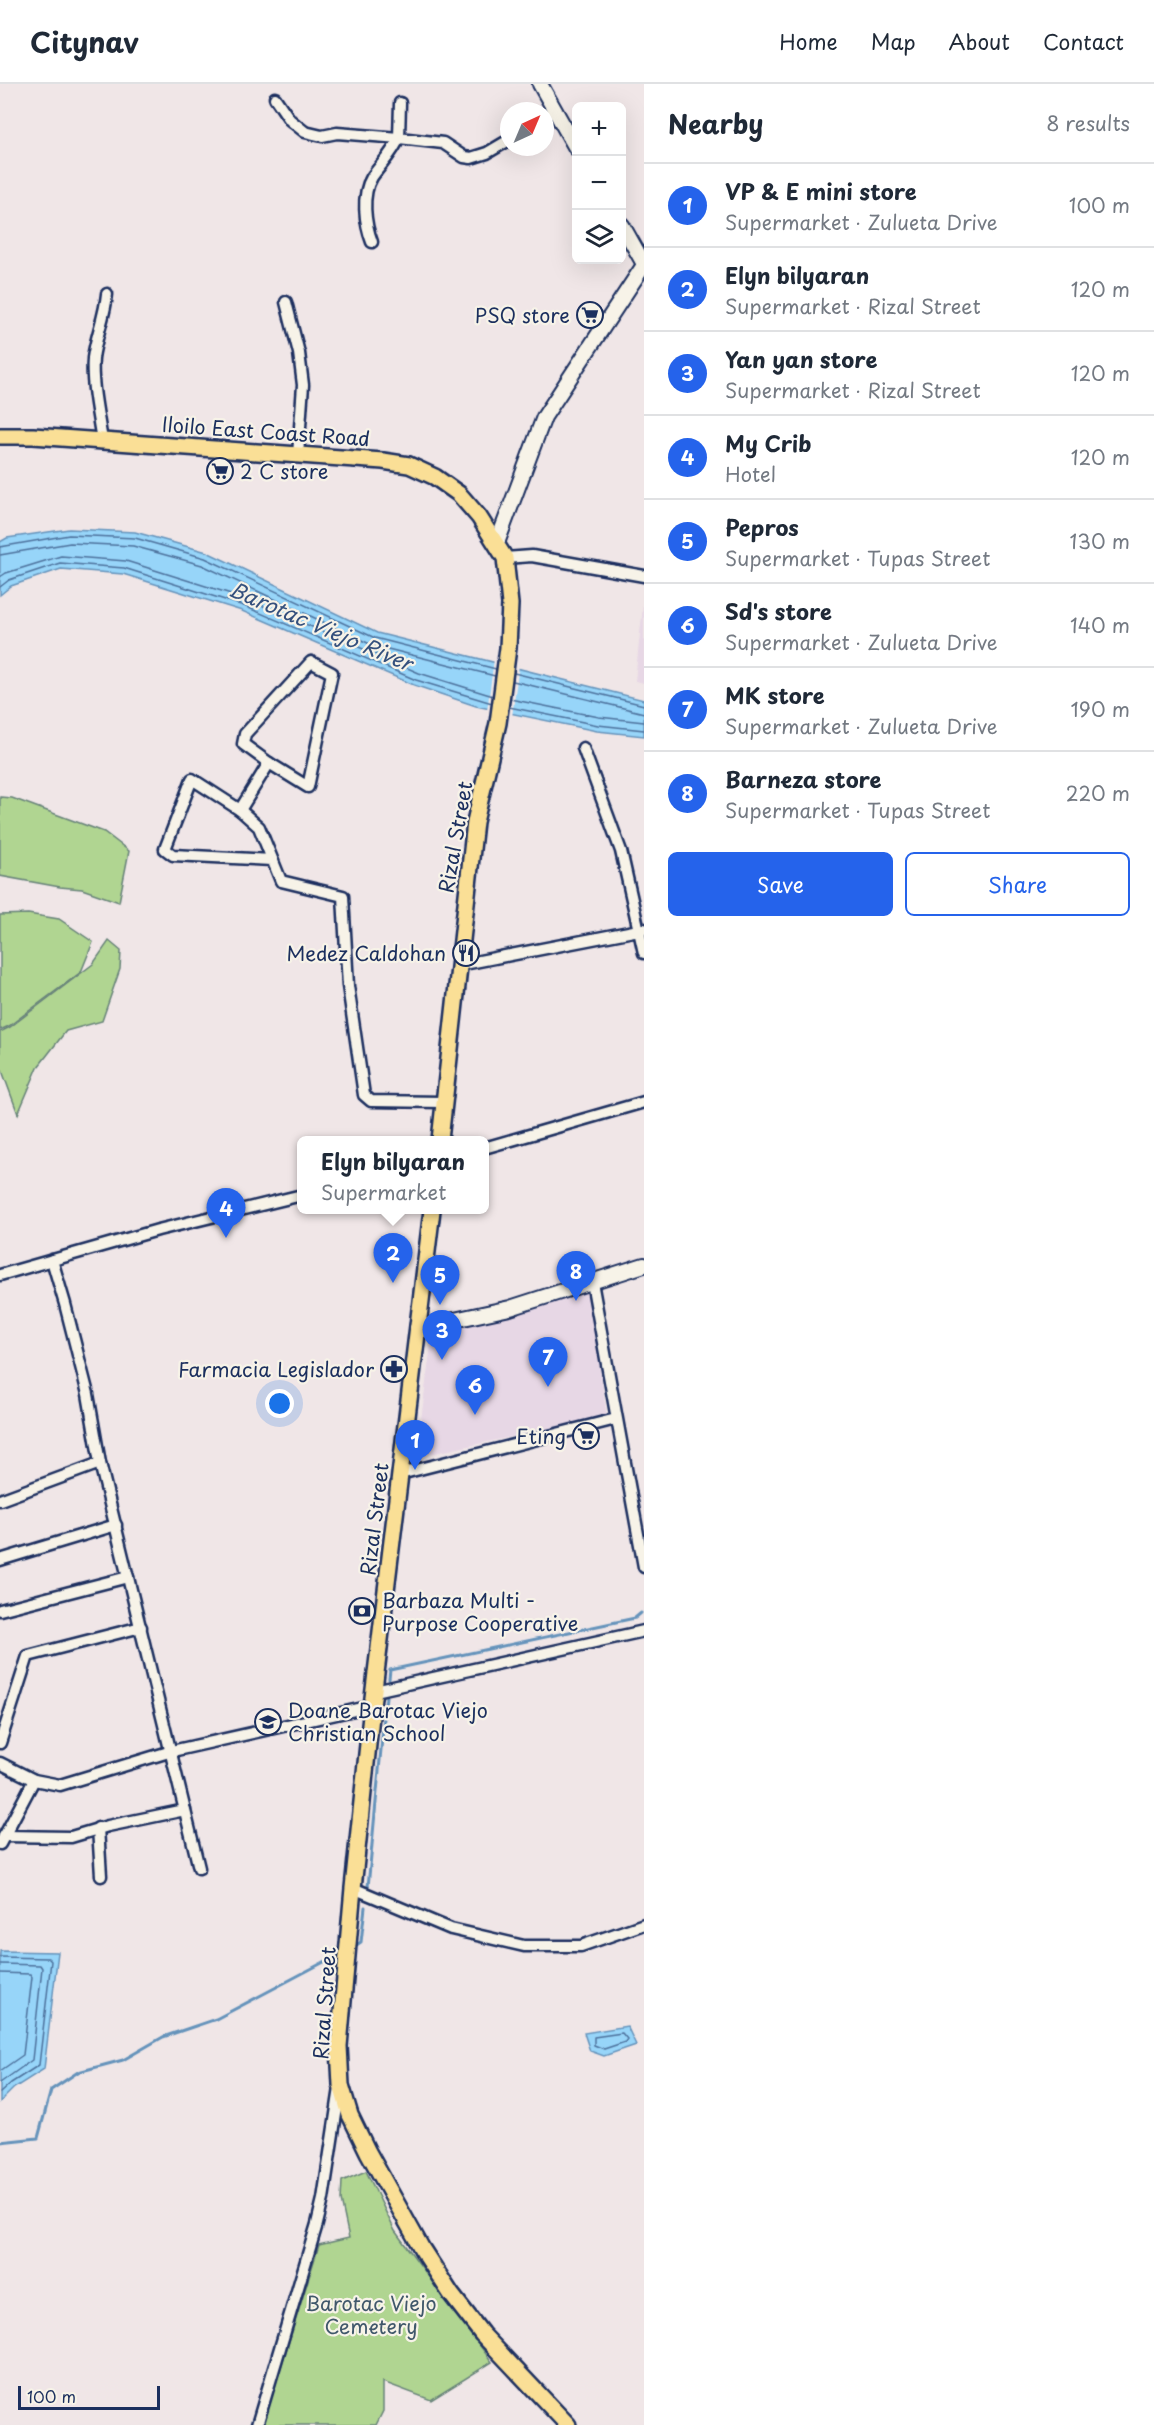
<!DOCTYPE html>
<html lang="en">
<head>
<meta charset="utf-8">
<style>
  body { margin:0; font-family:"Playpen Sans",sans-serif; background:#f2f2f3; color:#1f2937 }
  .controls { position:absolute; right:18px; top:18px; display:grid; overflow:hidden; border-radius:9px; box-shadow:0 6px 24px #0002 }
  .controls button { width:54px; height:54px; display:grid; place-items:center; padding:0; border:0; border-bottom:2px solid #e0e1e3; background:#fff; color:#1f2937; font:30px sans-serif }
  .compass { position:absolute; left:500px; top:18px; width:54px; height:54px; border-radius:50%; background:#fff; box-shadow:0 6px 24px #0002; rotate:44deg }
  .scale { position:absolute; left:18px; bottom:15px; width:142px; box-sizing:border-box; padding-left:6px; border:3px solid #1b2f5e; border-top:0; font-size:16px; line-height:21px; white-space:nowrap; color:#1b2f5e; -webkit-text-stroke:4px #f7f3e8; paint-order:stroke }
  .you { position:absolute; left:280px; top:1320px; width:21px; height:21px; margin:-15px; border:4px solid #fff; border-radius:50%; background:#1a73e8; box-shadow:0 0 0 9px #1a73e833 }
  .badge { display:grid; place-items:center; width:39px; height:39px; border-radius:50%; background:#2563eb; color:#fff; font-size:20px; font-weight:700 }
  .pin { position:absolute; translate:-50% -50px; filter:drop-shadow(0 2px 3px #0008) }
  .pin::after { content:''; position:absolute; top:32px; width:21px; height:18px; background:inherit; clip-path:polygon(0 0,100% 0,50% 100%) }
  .popup { position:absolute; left:297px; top:1052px; width:192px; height:78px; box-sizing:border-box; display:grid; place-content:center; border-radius:9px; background:#fff; filter:drop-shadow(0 2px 4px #0005); font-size:20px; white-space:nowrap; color:#747a83 }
  .popup b { font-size:22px; color:#1f2937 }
  .popup::after { content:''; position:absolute; left:50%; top:100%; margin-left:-12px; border:12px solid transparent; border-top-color:#fff }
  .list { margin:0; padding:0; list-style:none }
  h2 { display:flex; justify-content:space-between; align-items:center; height:78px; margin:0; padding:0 24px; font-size:26px }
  h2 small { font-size:20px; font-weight:400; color:#747a83 }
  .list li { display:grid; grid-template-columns:39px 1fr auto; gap:18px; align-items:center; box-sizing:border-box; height:84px; padding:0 24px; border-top:2px solid #e0e1e3 }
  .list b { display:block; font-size:22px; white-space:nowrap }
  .list p { margin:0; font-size:20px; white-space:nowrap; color:#747a83 }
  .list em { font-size:20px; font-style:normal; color:#747a83 }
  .actions { display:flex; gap:12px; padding:18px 24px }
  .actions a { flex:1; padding:14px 0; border:2px solid #2563eb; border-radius:9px; text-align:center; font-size:21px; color:#2563eb }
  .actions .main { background:#2563eb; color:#fff }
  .icon { flex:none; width:33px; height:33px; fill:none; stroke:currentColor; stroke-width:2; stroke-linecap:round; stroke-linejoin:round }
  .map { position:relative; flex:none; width:644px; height:2341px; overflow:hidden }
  header { display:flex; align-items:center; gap:36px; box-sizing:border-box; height:84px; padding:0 30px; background:#fff; border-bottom:2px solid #e0e1e3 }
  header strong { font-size:28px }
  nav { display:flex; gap:33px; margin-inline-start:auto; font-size:21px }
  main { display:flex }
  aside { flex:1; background:#fff }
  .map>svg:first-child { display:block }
  .built { fill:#e7d7e5 }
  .green { fill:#b0d591; stroke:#668278; stroke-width:1.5 }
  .water { fill:#97d5f9; stroke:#6593bb; stroke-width:1.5 }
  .pier { fill:#f0e6e7 }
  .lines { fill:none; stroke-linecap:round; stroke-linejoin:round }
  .shore { stroke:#4d719c; stroke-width:1.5 }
  .stream { stroke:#6593bb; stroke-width:3 }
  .street-casing { stroke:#1b2f5e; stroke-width:15 }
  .secondary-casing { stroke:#1b2f5e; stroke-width:18 }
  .primary-casing { stroke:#1b2f5e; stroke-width:20 }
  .street { stroke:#f7f3e8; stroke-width:10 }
  .secondary { stroke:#f7f3e8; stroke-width:14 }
  .primary { stroke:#fadf96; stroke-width:15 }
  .labels { text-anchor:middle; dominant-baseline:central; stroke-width:4.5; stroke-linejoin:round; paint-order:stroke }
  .poi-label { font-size:20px; fill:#1b2f5e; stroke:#f7f3e8; text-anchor:end }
  .street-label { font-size:20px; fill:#1b2f5e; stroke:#f7f3e8 }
  .park-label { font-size:20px; fill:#40586b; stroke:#f7f3e8 }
  .water-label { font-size:21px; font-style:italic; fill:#34507d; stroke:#f7f3e8 }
</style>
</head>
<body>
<header>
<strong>Citynav</strong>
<nav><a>Home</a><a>Map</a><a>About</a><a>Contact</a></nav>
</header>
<main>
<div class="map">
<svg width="644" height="2341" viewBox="0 0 644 2341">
  <rect width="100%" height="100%" fill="#f0e6e7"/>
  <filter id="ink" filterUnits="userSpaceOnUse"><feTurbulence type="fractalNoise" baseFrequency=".0167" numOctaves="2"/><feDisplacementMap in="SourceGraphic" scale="12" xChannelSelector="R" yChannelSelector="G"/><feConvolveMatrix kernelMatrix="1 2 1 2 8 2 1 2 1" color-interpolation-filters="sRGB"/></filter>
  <g filter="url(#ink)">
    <g class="built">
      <path d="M644 512V599L635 597Z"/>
      <path d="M589 1206 607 1333 416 1373 432 1253Z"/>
    </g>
    <g class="green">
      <path d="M0 713 12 714 104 748 129 767 119 818 82 805 60 803 0 792Z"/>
      <path d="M28 830 59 835 93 858 81 888 9 942 0 946V831Z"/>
      <path d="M109 857 121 867 120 885 102 937 66 947 38 983 18 1030 0 981V948L10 943 93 880Z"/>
      <path d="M366 2087 395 2147 492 2278 431 2316 383 2298V2327L376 2341H263L319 2161 349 2154 341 2116 342 2097Z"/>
    </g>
    <g class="water">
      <path d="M69 445 135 448 207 468 377 549 644 616V652L597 647 476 622 414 601 242 527 123 490 61 485 11 502 0 511V458L7 454Z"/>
      <path d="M0 1867 58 1868 44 1985 14 2004 0 2018Z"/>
      <path d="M627 1942 636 1961 604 1972 590 1967 584 1949Z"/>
    </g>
    <path class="pier" d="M494 575 519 581 512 633 487 627Z"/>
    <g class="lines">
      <g class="shore">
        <path d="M0 463 69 451 135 454 205 474 375 554 496 585"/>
        <path d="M0 471 70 459 133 462 202 481 372 561 495 592"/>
        <path d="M0 493 6 489 61 472 126 477 247 515 419 589 493 612"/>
        <path d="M0 503 9 496 60 479 124 484 244 522 416 596 492 619"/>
        <path d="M514 589 644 621"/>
        <path d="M513 597 644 629"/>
        <path d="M510 615 599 633 644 638"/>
        <path d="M509 623 598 641 644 646"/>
        <path d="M0 1873 48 1874 51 1877 39 1981 11 1999 0 2009"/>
        <path d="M0 1880 40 1881 42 1884 32 1976 0 1999"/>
        <path d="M0 1889 30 1890 32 1893 23 1971 0 1987"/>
        <path d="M622 1949 627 1955 625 1958 604 1965 594 1961V1953Z"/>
      </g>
      <g class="stream">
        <path d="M389 1595 390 1586 635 1534 641 1529"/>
        <path d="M368 1803 386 1612"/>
        <path d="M355 1862 361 1858 365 1823"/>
        <path d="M0 2058 38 2054 51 2006 78 1988 123 1976 163 1953 216 1935 341 1869"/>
      </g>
      <defs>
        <g id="street">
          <path d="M275 14 290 36 305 48 322 52 337 49 399 54C393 69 381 80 372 93 361 111 365 140 372 158"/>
          <path d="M400 19 399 54 443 59 464 73 471 74 487 69 509 56"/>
          <path d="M286 218 299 269 303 301 298 371"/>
          <path d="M102 357C98 330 91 300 93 274 96 252 105 232 107 210"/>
          <path d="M505 474 532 472 644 492"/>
          <path d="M311 578 332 589 308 703 269 679 243 660 245 650Z"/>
          <path d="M583 664 621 767 644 869"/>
          <path d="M240 726 269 679"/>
          <path d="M272 776 173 771 165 765 192 695 240 726 259 743 281 797 343 812 348 902 364 1011 371 1017 443 1018"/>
          <path d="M459 881 644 845"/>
          <path d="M484 1064 644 1018"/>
          <path d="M52 1176 65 1220 88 1310 100 1379 199 1784"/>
          <path d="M0 1191 158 1146 302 1111"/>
          <path d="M592 1198 644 1483"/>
          <path d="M400 1390 616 1335"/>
          <path d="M0 1416 100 1379"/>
          <path d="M0 1476 116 1441"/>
          <path d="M0 1526 128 1493"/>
          <path d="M375 1607 644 1547"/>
          <path d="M0 1659 28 1572 141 1543"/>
          <path d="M0 1679 34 1696 60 1701 172 1667 372 1622"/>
          <path d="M98 1744 101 1792"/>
          <path d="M4 1752 71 1753 108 1742 185 1726"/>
          <path d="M0 1760 34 1696"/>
          <path d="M353 1804 451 1845 524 1862H581L644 1840"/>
          <path d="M257 2341 317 2140 323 2115 340 2004"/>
        </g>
        <g id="secondary">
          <path d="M540 0 576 64"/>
          <path d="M622 141 644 180"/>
          <path d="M497 459 544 333 644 181"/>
          <path d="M417 1244 510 1224 644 1181"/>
        </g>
        <g id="primary">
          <path d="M0 352H33L383 377 409 381 435 393 459 410 479 433 505 474 510 520 508 564 498 639 475 738 440 1056"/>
          <path d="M432 1126 372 1622 353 1804 339 1962 341 2001 350 2031 368 2068 422 2165 451 2210 482 2250 568 2341"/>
        </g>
      </defs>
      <use href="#street" class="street-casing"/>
      <use href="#secondary" class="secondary-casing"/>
      <use href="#primary" class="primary-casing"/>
      <use href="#street" class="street"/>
      <use href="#secondary" class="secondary"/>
      <use href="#primary" class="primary"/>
    </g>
  </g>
  <defs>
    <symbol id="supermarket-ring" viewBox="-11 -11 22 22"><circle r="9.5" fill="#f7f3e8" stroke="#1b2f5e" stroke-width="1.5"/><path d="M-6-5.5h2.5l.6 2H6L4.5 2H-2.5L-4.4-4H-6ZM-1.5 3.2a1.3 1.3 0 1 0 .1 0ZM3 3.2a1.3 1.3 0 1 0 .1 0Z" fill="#1b2f5e"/></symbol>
    <symbol id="restaurant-ring" viewBox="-11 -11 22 22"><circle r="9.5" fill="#f7f3e8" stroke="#1b2f5e" stroke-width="1.5"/><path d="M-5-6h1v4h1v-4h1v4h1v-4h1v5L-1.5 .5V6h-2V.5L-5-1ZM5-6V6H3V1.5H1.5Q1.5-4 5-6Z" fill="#1b2f5e"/></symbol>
    <symbol id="pharmacy-ring" viewBox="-11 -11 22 22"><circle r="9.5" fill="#f7f3e8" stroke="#1b2f5e" stroke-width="1.5"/><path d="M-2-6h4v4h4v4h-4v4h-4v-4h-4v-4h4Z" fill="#1b2f5e"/></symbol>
    <symbol id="bank-ring" viewBox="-11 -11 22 22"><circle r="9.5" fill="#f7f3e8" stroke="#1b2f5e" stroke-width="1.5"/><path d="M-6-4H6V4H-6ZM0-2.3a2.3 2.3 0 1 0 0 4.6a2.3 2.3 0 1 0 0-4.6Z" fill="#1b2f5e"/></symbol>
    <symbol id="school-ring" viewBox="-11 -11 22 22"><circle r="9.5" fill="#f7f3e8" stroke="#1b2f5e" stroke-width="1.5"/><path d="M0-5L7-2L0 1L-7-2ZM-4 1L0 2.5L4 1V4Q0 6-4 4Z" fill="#1b2f5e"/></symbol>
  </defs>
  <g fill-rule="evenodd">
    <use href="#supermarket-ring" x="575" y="216" width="30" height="30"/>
    <use href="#supermarket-ring" x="205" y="372" width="30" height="30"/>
    <use href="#restaurant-ring" x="451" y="854" width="30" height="30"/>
    <use href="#pharmacy-ring" x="379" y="1270" width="30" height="30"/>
    <use href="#supermarket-ring" x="571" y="1337" width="30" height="30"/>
    <use href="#bank-ring" x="347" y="1512" width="30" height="30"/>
    <use href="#school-ring" x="253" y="1623" width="30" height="30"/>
  </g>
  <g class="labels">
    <g class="poi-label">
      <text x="570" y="231">PSQ store</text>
      <text x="240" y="387" text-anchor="start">2 C store</text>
      <text x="446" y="869">Medez Caldohan</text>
      <text x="374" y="1285">Farmacia Legislador</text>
      <text x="566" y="1352">Eting</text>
      <text x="382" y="1516" text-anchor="start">Barbaza Multi -<tspan x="382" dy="23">Purpose Cooperative</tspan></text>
      <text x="288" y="1626" text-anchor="start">Doane Barotac Viejo<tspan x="288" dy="23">Christian School</tspan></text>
    </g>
    <g class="street-label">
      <text transform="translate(266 347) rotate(4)">Iloilo East Coast Road</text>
      <text transform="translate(455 753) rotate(-80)">Rizal Street</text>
      <text transform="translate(374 1435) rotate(-83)">Rizal Street</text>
      <text transform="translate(324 1919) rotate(-86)">Rizal Street</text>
    </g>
    <g class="park-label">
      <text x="371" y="2219">Barotac Viejo<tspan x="371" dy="23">Cemetery</tspan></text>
    </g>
    <g class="water-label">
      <text transform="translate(321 541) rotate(23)">Barotac Viejo River</text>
    </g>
  </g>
</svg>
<div class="controls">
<button>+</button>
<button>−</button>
<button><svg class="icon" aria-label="layers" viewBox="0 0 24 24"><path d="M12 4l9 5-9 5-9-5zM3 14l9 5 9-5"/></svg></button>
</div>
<svg class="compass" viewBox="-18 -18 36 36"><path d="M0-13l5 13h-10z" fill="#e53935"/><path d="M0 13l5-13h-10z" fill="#747a83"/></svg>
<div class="scale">100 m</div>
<div class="you"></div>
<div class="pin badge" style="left:415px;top:1386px">1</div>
<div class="pin badge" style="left:393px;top:1199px">2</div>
<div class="popup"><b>Elyn bilyaran</b>Supermarket</div>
<div class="pin badge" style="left:442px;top:1276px">3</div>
<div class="pin badge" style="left:226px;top:1154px">4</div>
<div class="pin badge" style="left:440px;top:1221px">5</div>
<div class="pin badge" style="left:475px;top:1331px">6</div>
<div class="pin badge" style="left:548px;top:1303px">7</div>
<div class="pin badge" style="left:576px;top:1217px">8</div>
</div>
<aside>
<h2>Nearby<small>8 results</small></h2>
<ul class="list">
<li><span class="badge">1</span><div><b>VP &amp; E mini store</b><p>Supermarket · Zulueta Drive</p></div><em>100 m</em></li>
<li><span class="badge">2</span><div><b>Elyn bilyaran</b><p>Supermarket · Rizal Street</p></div><em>120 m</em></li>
<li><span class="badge">3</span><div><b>Yan yan store</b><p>Supermarket · Rizal Street</p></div><em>120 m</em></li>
<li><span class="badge">4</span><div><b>My Crib</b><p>Hotel</p></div><em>120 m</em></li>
<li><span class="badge">5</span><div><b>Pepros</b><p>Supermarket · Tupas Street</p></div><em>130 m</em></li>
<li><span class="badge">6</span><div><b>Sd's store</b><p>Supermarket · Zulueta Drive</p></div><em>140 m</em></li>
<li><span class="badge">7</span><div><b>MK store</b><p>Supermarket · Zulueta Drive</p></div><em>190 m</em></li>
<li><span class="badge">8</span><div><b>Barneza store</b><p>Supermarket · Tupas Street</p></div><em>220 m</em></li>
</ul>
<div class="actions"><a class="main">Save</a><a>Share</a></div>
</aside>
</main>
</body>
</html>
